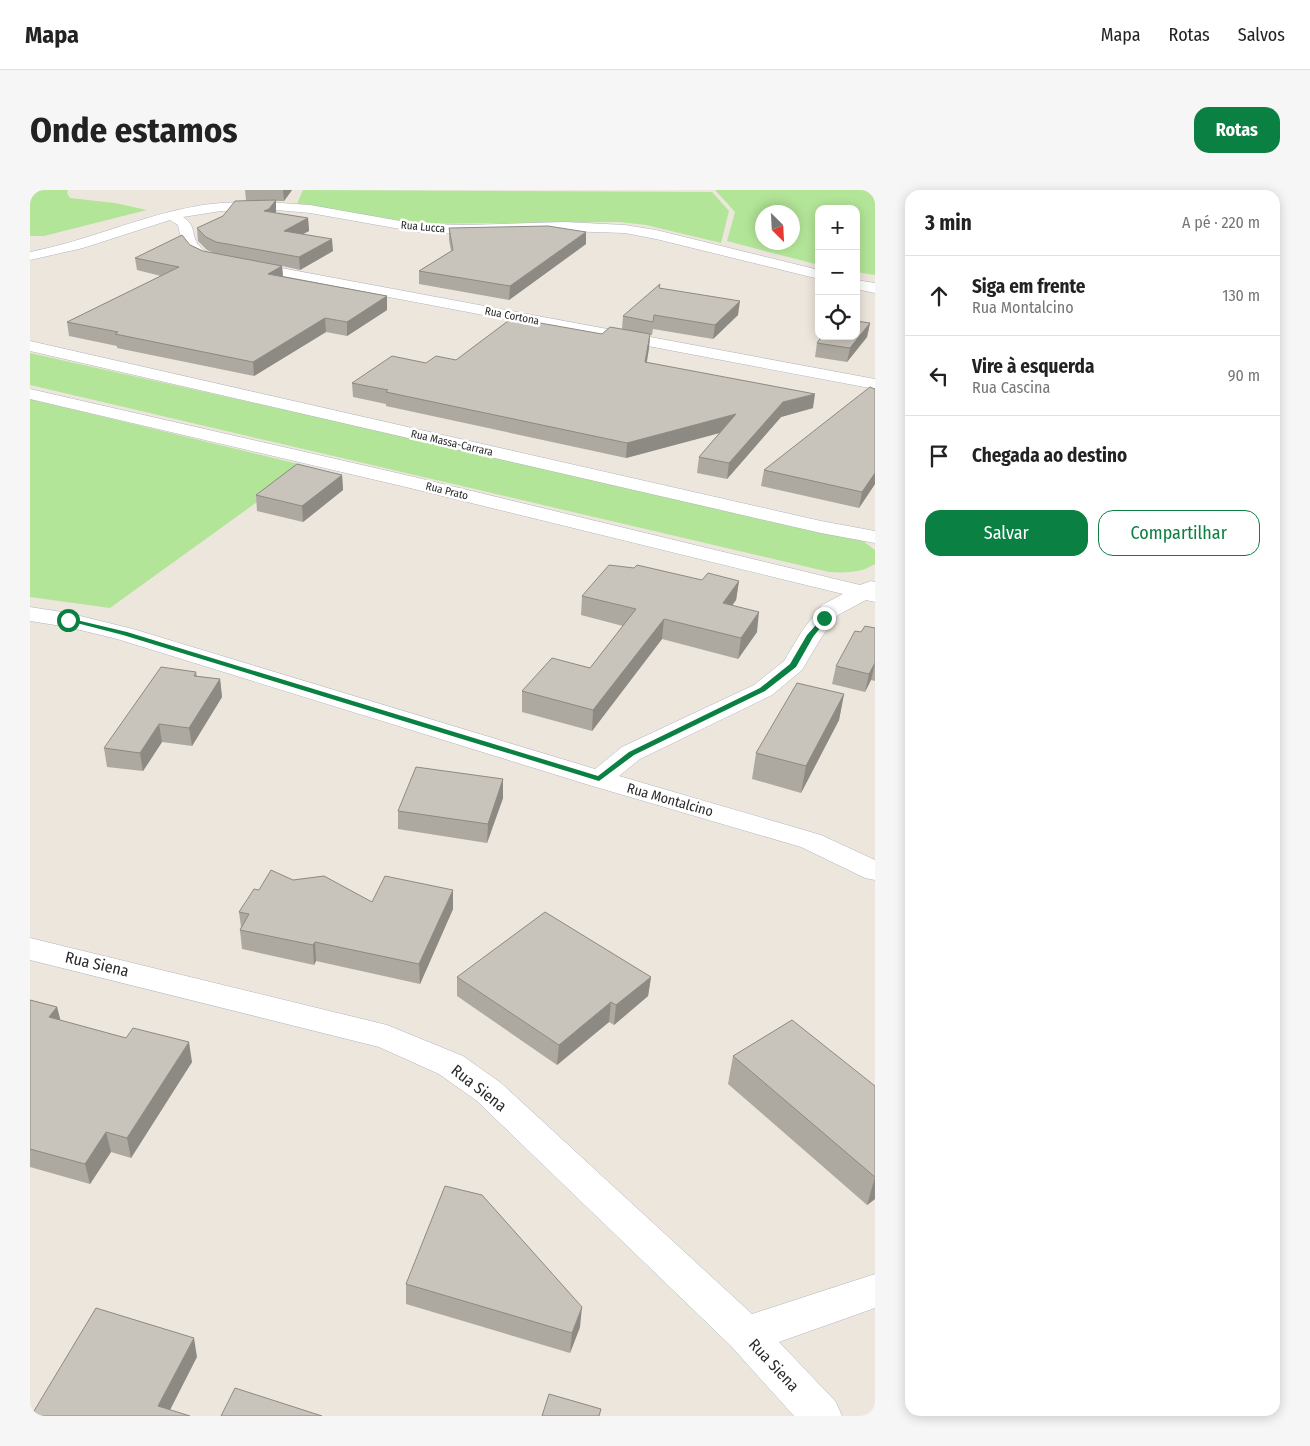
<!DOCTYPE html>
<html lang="pt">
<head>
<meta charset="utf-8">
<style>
  body { margin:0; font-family:"Fira Sans Condensed",sans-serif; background:#f6f6f6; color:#222 }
  .controls { position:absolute; right:15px; top:15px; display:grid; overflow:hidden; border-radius:10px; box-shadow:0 2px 12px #0003 }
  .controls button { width:45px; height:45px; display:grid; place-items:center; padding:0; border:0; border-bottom:1px solid #e0e0e0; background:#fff; color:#222; font:25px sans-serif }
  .compass { position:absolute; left:725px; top:15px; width:45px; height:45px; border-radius:50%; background:#fff; box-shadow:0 2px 12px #0003; rotate:156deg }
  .stop { position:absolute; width:15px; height:15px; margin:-11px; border:4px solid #0b8043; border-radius:50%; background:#fff }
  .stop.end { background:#0b8043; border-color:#fff; box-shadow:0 1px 5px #0008 }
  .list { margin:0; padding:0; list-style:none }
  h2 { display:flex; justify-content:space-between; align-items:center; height:65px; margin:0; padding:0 20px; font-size:21px }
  h2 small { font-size:16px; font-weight:400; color:#767676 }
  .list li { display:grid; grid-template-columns:32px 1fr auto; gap:15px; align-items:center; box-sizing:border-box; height:80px; padding:0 20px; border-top:1px solid #e0e0e0 }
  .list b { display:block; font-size:19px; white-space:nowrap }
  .list p { margin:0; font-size:16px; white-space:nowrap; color:#767676 }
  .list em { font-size:16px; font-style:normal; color:#767676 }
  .actions { display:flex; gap:10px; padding:15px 20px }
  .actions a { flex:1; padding:11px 0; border:1px solid #0b8043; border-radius:15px; text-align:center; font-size:18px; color:#0b8043 }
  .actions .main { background:#0b8043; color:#fff }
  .icon { flex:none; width:28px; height:28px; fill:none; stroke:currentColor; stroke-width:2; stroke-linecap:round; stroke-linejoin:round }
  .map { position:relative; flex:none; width:845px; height:1226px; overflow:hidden; border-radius:15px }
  header { display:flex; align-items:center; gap:30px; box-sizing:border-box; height:70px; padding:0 25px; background:#fff; border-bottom:1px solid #e0e0e0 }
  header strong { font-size:24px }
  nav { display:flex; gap:28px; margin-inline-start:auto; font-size:18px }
  .intro { display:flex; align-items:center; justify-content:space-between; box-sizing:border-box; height:120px; padding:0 30px }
  h1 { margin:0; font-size:35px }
  .button { padding:12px 22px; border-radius:15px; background:#0b8043; color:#fff; font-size:18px; font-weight:700 }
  main { display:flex; gap:30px; padding:0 30px }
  aside { flex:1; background:#fff; border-radius:15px; box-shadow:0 2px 12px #0003 }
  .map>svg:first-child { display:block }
  .green { fill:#b3e598; fill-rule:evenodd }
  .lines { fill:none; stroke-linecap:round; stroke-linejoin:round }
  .street-casing { stroke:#b1b4bf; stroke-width:1 }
  .street { fill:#fff; fill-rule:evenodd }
  .wall { fill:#ada9a1 }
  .shaded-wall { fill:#8d8983 }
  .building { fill:#c9c4bb; stroke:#8d8983 }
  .route { fill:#0b8043 }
  .labels { text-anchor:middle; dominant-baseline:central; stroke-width:5; stroke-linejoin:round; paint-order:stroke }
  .far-street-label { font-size:11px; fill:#2b2b2b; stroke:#fff }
  .street-label { font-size:14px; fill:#2b2b2b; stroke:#fff }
  .near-street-label { font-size:16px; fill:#2b2b2b; stroke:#fff }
</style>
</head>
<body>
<header>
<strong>Mapa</strong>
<nav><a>Mapa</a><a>Rotas</a><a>Salvos</a></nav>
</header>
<div class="intro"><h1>Onde estamos</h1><a class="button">Rotas</a></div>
<main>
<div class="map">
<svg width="845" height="1226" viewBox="0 0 845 1226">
  <rect width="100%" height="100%" fill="#ede6dd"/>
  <g class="green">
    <path d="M0 0H38L37 3 40 8 85 13 117 20 14 46H0Z"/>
    <path d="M273 0 682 2 699 21 691 53 616 35 589 32 387 34 267 14Z"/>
    <path d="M685 0H845V85L826 82V19H789V75L697 51 705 22ZM762 22V52H732V22Z"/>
    <path d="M0 163 829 348 845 360V374C830 383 816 383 799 382L0 195Z"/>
    <path d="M0 209 277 276 80 418 0 407Z"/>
  </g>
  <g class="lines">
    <defs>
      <g id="street">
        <path d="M236 12 280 15 387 34 436 35 535 32 595 35 626 40 789 80V89L626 49 595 43 535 41 436 44 387 42 280 23 247 20 191 21 153 27C172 38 153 55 187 66L845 189V199L184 74C158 68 153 60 148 35L140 30 53 58 0 70V62C57 51 110 26 167 16 189 12 212 12 236 12Z"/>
        <path d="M826 90 845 93V103L826 99Z"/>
        <path d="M0 151 791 331 845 341V353L791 343 0 161Z"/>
        <path d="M0 199 380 286 830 395 841 391 845 392V412L836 410 808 425 791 448 772 480 742 505 610 569 589 586 791 645 845 670V690L835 688 771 657 559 595 87 449 38 437 0 431V417L38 423 103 439 565 579 592 557 724 495 754 471 772 441 792 415 813 404 380 298 0 209Z"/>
        <path d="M0 748 357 835 433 866 471 893 722 1124 845 1084V1118L749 1152 806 1212 812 1226H764L701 1156 447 911 409 884 349 857 0 770Z"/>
      </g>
    </defs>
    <use href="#street" class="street-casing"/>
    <use href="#street" class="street"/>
  </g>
  <g class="wall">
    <path d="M215 0H262L254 11H246V22L245 23 278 28 279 41 273 44 303 61 270 80 252 76 253 86 357 106V120L317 146 296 142 224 186 87 158V156L39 146 37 132 131 86 107 80 105 68 160 55 173 61 184 63 177 60 168 51 167 38 193 26 216 10Z"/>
    <path d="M419 38 556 54 479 110 389 94V81L421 61 419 50Z"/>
    <path d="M629 98 708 125 683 149 623 139 622 145H620L619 158 617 172 783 218 751 227 697 289 667 283 669 267 690 243 596 268 356 216V214L323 207 322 193 396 173 426 170 572 144 592 139 593 126Z"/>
    <path d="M840 133 837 147 817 172 785 167 787 153Z"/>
    <path d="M845 199V294L829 318 731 296 734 280Z"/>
    <path d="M312 285 313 300 273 332 227 321 226 305Z"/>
    <path d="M672 390 709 391 706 410 702 415 727 442 708 469 632 449 562 541 492 522V501L560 478 593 436 551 425 552 406Z"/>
    <path d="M845 438V491L841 490 835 502 802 494 806 476 831 442Z"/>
    <path d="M166 482 167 486 190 489 192 507 162 556 132 552 113 581 77 577 74 558Z"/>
    <path d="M814 504 809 530 771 603 722 589 726 563Z"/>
    <path d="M473 589V608L457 653 368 639V621Z"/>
    <path d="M263 690 342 712 423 719 390 794 286 771 284 775 212 759 210 740 211 737 209 722 229 700Z"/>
    <path d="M427 787H621L618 806 584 835 579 832 527 875 427 806Z"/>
    <path d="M0 810 27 817 30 830 162 872 101 968 81 962 60 994 0 977Z"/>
    <path d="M703 866 845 896V1009L837 1015 698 894Z"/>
    <path d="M376 1094 550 1137 540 1163 376 1114Z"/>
  </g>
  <g class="shaded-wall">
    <path d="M253 0H262L254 11Z"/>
    <path d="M246 10V22L240 31 234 21Z"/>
    <path d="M278 28 279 41 255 53 254 41Z"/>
    <path d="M556 42V54L479 110 480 96Z"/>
    <path d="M302 49 303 61 270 80 269 67Z"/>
    <path d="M252 76 253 89 238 84Z"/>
    <path d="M357 106V120L317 146V132Z"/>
    <path d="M710 111 708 125 683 149 685 135Z"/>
    <path d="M295 128 296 142 224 186 223 172Z"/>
    <path d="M840 133 837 147 817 172 820 158Z"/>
    <path d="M620 144 619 158 614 186 615 172Z"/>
    <path d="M785 204 783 218 751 227 697 289 699 273 753 212Z"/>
    <path d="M706 224 704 239 596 268 597 253Z"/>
    <path d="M845 283V294L829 318 832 302Z"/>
    <path d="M312 285 313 300 273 332 272 316Z"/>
    <path d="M709 391 706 410 690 433 693 413Z"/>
    <path d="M729 422 727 442 708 469 711 448Z"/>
    <path d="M634 429 632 449 562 541 563 520Z"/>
    <path d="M845 473 841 490 835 502 839 484Z"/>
    <path d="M190 489 192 507 162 556 159 538Z"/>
    <path d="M814 504 809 530 771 603 776 576Z"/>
    <path d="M129 534 132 552 113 581 110 563Z"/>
    <path d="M473 589V608L457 653 458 634Z"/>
    <path d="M423 700V719L390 794 389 774Z"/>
    <path d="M285 752 286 771 284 775 283 755Z"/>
    <path d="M621 787 618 806 584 835 586 815Z"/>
    <path d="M581 812 579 832 527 875 529 855Z"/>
    <path d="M27 817 32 836 19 827Z"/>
    <path d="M159 852 162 872 101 968 97 948Z"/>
    <path d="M76 942 81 962 60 994 55 974Z"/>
    <path d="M845 987V1009L837 1015Z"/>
    <path d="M552 1117 550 1137 540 1163 542 1143Z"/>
    <path d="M164 1148 167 1167 137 1226 128 1216Z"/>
  </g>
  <g class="building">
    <path d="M246 10 239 19 234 21 278 28 254 41 302 49 269 67 186 52 176 47 167 38 193 26 205 11Z"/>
    <path d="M518 36 556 42 480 96 389 81 423 60 419 38Z"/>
    <path d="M152 45 160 55 173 61 252 76 238 84 357 106 317 132 295 128 223 172 85 144 88 142 37 132 149 77 105 68Z"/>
    <path d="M630 94 629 98 710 111 685 135 624 125 623 132 593 126Z"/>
    <path d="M482 128 572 144 580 137 620 144 615 172 785 204 753 212 699 273 669 267 706 224 597 253 356 202 358 200 322 193 362 166 396 173 406 166 426 170Z"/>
    <path d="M826 131 840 133 820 158 787 153 792 146H826Z"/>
    <path d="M840 197 845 199V283L832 302 734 280Z"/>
    <path d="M267 274 312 285 272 316 226 305Z"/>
    <path d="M579 375 604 378 607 375 672 390 678 383 709 391 693 413 729 422 711 448 634 429 563 520 492 501 522 468 560 478 606 419 552 406Z"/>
    <path d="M835 436 845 438V473L839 484 806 476 825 441 831 442Z"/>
    <path d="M131 477 166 482 164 486 190 489 159 538 129 534 110 563 74 558Z"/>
    <path d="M767 493 814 504 776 576 726 563Z"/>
    <path d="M386 577 473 589 458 634 368 621Z"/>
    <path d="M241 680 263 690 294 686 342 712 355 686 423 700 389 774 285 752 283 755 210 740 219 724 209 722 224 699 229 700Z"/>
    <path d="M515 722 621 787 586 815 581 812 529 855 427 787Z"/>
    <path d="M0 810 27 817 19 827 96 848 103 838 159 852 97 948 76 942 55 974 0 959Z"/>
    <path d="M762 830 845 896V987L703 866Z"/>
    <path d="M415 996 452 1005 552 1117 542 1143 376 1094Z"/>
    <path d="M66 1118 164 1148 128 1216 160 1226H1Z"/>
    <path d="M205 1198 292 1226H191Z"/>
    <path d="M519 1204 571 1219 569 1226H512Z"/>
  </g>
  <path class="route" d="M794 426 798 428 783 447 766 477 735 501 604 565 569 591 93 445 35 430 38 428 97 442 568 586 599 562 730 498 760 474 777 445Z"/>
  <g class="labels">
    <g class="far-street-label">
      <text transform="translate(393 37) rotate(5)">Rua Lucca</text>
      <text transform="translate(482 126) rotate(11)">Rua Cortona</text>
      <text transform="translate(422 253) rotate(13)">Rua Massa-Carrara</text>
      <text transform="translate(417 301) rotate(14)">Rua Prato</text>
    </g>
    <g class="street-label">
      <text transform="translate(640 610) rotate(16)">Rua Montalcino</text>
    </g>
    <g class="near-street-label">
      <text transform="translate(67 774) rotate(13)">Rua Siena</text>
      <text transform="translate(449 898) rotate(38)">Rua Siena</text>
      <text transform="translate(744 1175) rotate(47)">Rua Siena</text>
    </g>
  </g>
</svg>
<div class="controls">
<button>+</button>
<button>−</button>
<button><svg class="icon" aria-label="locate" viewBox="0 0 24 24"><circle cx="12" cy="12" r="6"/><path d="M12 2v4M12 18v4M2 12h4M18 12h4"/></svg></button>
</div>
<svg class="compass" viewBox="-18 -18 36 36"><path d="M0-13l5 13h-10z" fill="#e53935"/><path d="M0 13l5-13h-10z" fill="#767676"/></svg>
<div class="stop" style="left:38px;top:430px"></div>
<div class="stop end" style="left:794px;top:428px"></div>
</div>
<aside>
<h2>3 min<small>A pé · 220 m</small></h2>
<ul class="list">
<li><svg class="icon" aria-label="ahead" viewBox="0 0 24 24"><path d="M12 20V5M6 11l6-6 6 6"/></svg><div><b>Siga em frente</b><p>Rua Montalcino</p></div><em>130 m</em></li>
<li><svg class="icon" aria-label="left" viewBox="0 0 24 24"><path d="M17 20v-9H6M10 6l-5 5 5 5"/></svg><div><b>Vire à esquerda</b><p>Rua Cascina</p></div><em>90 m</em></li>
<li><svg class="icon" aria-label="arrive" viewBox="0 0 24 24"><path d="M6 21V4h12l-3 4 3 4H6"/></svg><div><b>Chegada ao destino</b></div></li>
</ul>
<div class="actions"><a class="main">Salvar</a><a>Compartilhar</a></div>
</aside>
</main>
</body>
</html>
